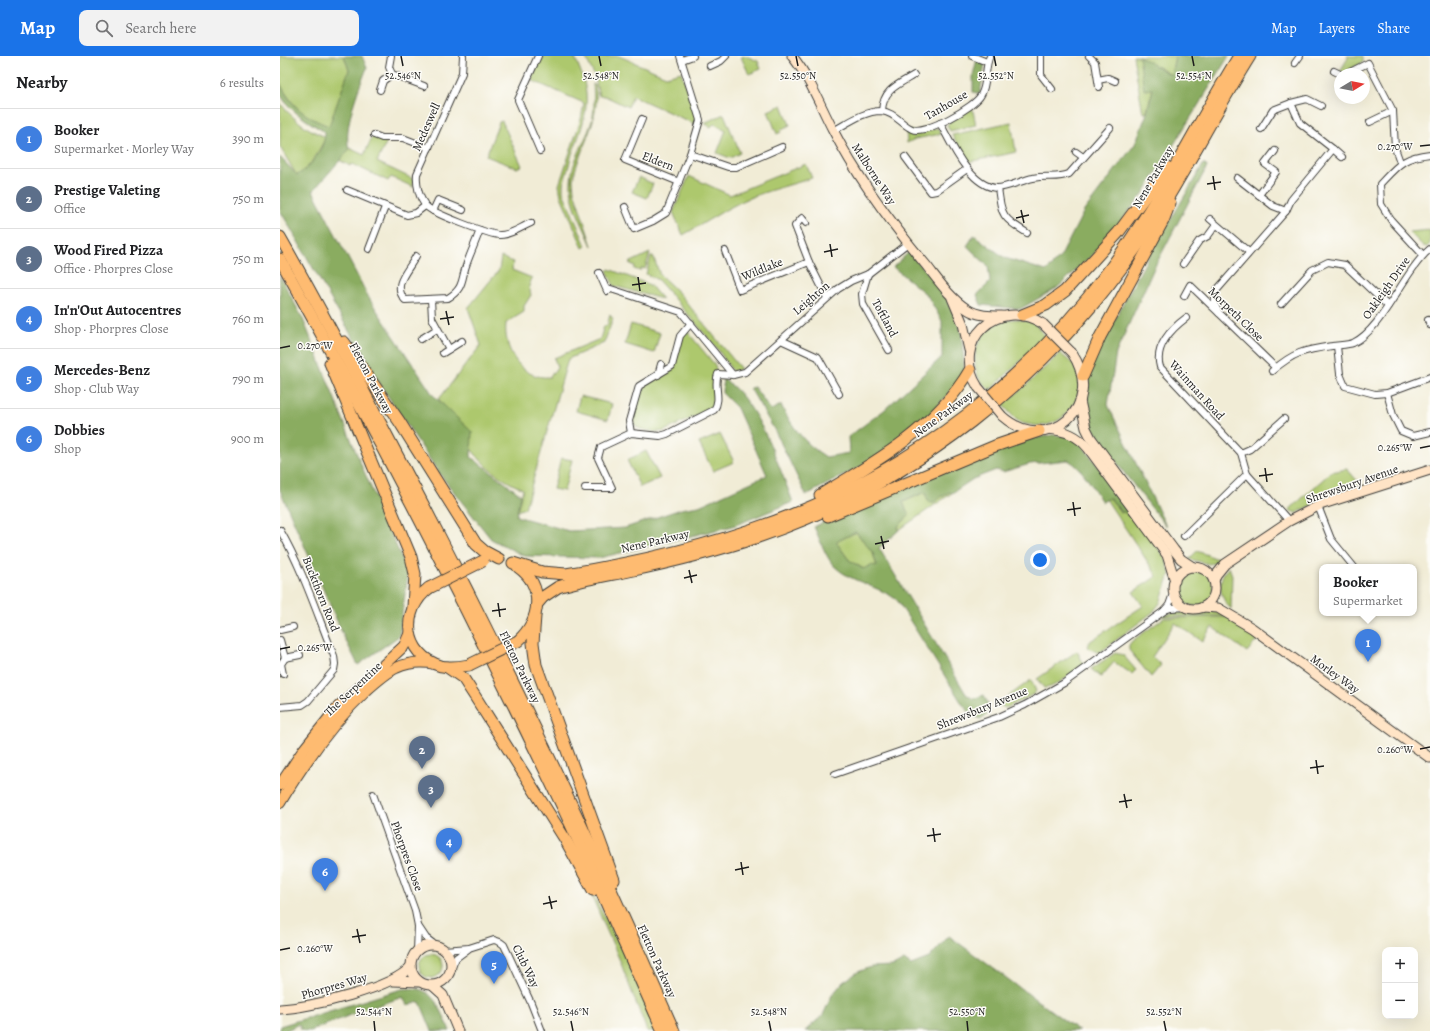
<!DOCTYPE html>
<html lang="en">
<head>
<meta charset="utf-8">
<style>
  body { margin:0; font-family:Alegreya,serif; background:#f2f2f2; color:#202124 }
  .controls { position:absolute; right:12px; bottom:12px; display:grid; overflow:hidden; border-radius:8px; box-shadow:0 4px 16px #0002 }
  .controls button { width:36px; height:36px; display:grid; place-items:center; padding:0; border:0; border-bottom:1px solid #e0e0e0; background:#fff; color:#202124; font:20px sans-serif }
  .compass { position:absolute; left:1054px; top:12px; width:36px; height:36px; border-radius:50%; background:#fff; box-shadow:0 4px 16px #0002; rotate:80deg }
  .you { position:absolute; left:760px; top:504px; width:14px; height:14px; margin:-10px; border:3px solid #fff; border-radius:50%; background:#1a73e8; box-shadow:0 0 0 6px #1a73e833 }
  .badge { display:grid; place-items:center; width:26px; height:26px; border-radius:50%; background:#1a73e8; color:#fff; font-size:13px; font-weight:700 }
  .pin { position:absolute; translate:-50% -33px; filter:drop-shadow(0 1px 2px #0008) }
  .pin::after { content:''; position:absolute; top:21px; width:14px; height:12px; background:inherit; clip-path:polygon(0 0,100% 0,50% 100%) }
  .popup { position:absolute; left:1039px; top:508px; width:98px; height:52px; box-sizing:border-box; display:grid; place-content:center; border-radius:8px; background:#fff; filter:drop-shadow(0 1px 3px #0005); font-size:13px; white-space:nowrap; color:#757577 }
  .popup b { font-size:15px; color:#202124 }
  .popup::after { content:''; position:absolute; left:50%; top:100%; margin-left:-8px; border:8px solid transparent; border-top-color:#fff }
  .list { margin:0; padding:0; list-style:none }
  h2 { display:flex; justify-content:space-between; align-items:center; height:52px; margin:0; padding:0 16px; font-size:17px }
  h2 small { font-size:13px; font-weight:400; color:#757577 }
  .list li { display:grid; grid-template-columns:26px 1fr auto; gap:12px; align-items:center; box-sizing:border-box; height:60px; padding:0 16px; border-top:1px solid #e0e0e0 }
  .list b { display:block; font-size:15px; white-space:nowrap }
  .list p { margin:0; font-size:13px; white-space:nowrap; color:#757577 }
  .list em { font-size:13px; font-style:normal; color:#757577 }
  .icon { flex:none; width:22px; height:22px; fill:none; stroke:currentColor; stroke-width:2; stroke-linecap:round; stroke-linejoin:round }
  .map { position:relative; flex:none; width:1150px; height:975px; overflow:hidden }
  header { display:flex; align-items:center; gap:24px; box-sizing:border-box; height:56px; padding:0 20px; background:#1a73e8; color:#fff }
  header strong { font-size:19px }
  nav { display:flex; gap:22px; margin-inline-start:auto; font-size:14px }
  .search { width:280px; height:36px; background:#f2f2f2; display:flex; align-items:center; gap:10px; box-sizing:border-box; padding:0 14px; border-radius:8px; color:#757577; font-size:15px }
  main { display:flex }
  aside { flex:1; background:#fff }
  .map>svg:first-child { display:block }
  .green { fill:#adc86d; stroke:#647244 }
  .forest { fill:#8aac60; stroke:#53643e; fill-rule:evenodd }
  .lines { fill:none; stroke-linecap:round; stroke-linejoin:round }
  .street-casing { stroke:#3c3b38; stroke-width:8 }
  .secondary-casing { stroke:#3c3b38; stroke-width:11 }
  .primary-casing { stroke:#3c3b38; stroke-width:12 }
  .highway-casing { stroke:#3c3b38; stroke-width:13 }
  .street { stroke:#fff; stroke-width:6 }
  .secondary { stroke:#ffe4c6; stroke-width:9 }
  .primary { stroke:#febb71; stroke-width:10 }
  .highway { stroke:#febb71; stroke-width:11 }
  .secondary-bridge-casing { stroke:#3c3b38; stroke-width:11; stroke-linecap:butt }
  .highway-bridge-casing { stroke:#3c3b38; stroke-width:13; stroke-linecap:butt }
  .secondary-bridge { stroke:#ffe4c6; stroke-width:9 }
  .highway-bridge { stroke:#febb71; stroke-width:11 }
  .ticks { fill:none; stroke:#1c1c1c; stroke-width:1.5 }
  .labels { text-anchor:middle; dominant-baseline:central; stroke-width:3; stroke-linejoin:round; paint-order:stroke }
  .street-label { font-size:12px; fill:#1c1c1c; stroke:#fdfcf7 }
  .ticks-label { font-size:10px; text-anchor:middle; fill:#1c1c1c; stroke:#fdfcf7; stroke-width:3; stroke-linejoin:round; paint-order:stroke }
</style>
</head>
<body>
<header>
<strong>Map</strong>
<div class="search"><svg class="icon" aria-label="search" viewBox="0 0 24 24"><circle cx="10" cy="10" r="6"/><path d="M15 15l6 6"/></svg>Search here</div>
<nav><a>Map</a><a>Layers</a><a>Share</a></nav>
</header>
<main>
<aside>
<h2>Nearby<small>6 results</small></h2>
<ul class="list">
<li><span class="badge" style="background:#3f7fe0">1</span><div><b>Booker</b><p>Supermarket · Morley Way</p></div><em>390 m</em></li>
<li><span class="badge" style="background:#5c6f8a">2</span><div><b>Prestige Valeting</b><p>Office</p></div><em>750 m</em></li>
<li><span class="badge" style="background:#5c6f8a">3</span><div><b>Wood Fired Pizza</b><p>Office · Phorpres Close</p></div><em>750 m</em></li>
<li><span class="badge" style="background:#3f7fe0">4</span><div><b>In'n'Out Autocentres</b><p>Shop · Phorpres Close</p></div><em>760 m</em></li>
<li><span class="badge" style="background:#3f7fe0">5</span><div><b>Mercedes-Benz</b><p>Shop · Club Way</p></div><em>790 m</em></li>
<li><span class="badge" style="background:#3f7fe0">6</span><div><b>Dobbies</b><p>Shop</p></div><em>900 m</em></li>
</ul>
</aside>
<div class="map">
<svg width="1150" height="975" viewBox="0 0 1150 975">
  <rect width="100%" height="100%" fill="#fdfcf7"/>
  <filter id="ink" filterUnits="userSpaceOnUse"><feTurbulence type="fractalNoise" baseFrequency=".025" numOctaves="2"/><feDisplacementMap in="SourceGraphic" scale="8" xChannelSelector="R" yChannelSelector="G"/><feConvolveMatrix kernelMatrix="1 2 1 2 8 2 1 2 1" color-interpolation-filters="sRGB"/></filter>
  <filter id="wash" filterUnits="userSpaceOnUse"><feTurbulence type="fractalNoise" baseFrequency=".012" numOctaves="4" result="noise"/><feDisplacementMap in="SourceGraphic" scale="16" xChannelSelector="R" yChannelSelector="G"/><feGaussianBlur stdDeviation="0.9" result="paint"/><feColorMatrix in="noise" values="0 0 0 0 0 0 0 0 0 0 0 0 0 0 0 0 0 1.4 0 .05"/><feComposite in="paint" operator="in"/></filter>
  <g filter="url(#wash)">
    <rect width="100%" height="100%" fill="#f1ecd6"/>
    <g class="green">
      <path d="M0 0H64L69 14 49 71 30 63 15 50 4 35 0 27Z"/>
      <path d="M261 0H294C314 40 307 59 292 98 289 108 287 118 283 128V136L306 190 303 192 281 140 279 129 301 63 304 47 251 24Z"/>
      <path d="M305 0H339L386 20 401 16 414 51 417 69 353 40 348 51 325 40H319L315 21Z"/>
      <path d="M466 0 478 5 481 13 469 18 461 1Z"/>
      <path d="M853 0H895L891 19 860 1 873 33 866 57H863Z"/>
      <path d="M1067 0H1083V6L1064 17 1060 15 1068 2Z"/>
      <path d="M313 28 315 29C322 63 299 92 293 124L294 135 312 190C304 170 290 148 291 126 291 106 305 87 311 68 315 55 314 42 313 28Z"/>
      <path d="M0 47C12 62 27 74 46 81 38 96 31 111 17 120L0 91Z"/>
      <path d="M502 49 510 69 500 74 501 76 497 78 488 55Z"/>
      <path d="M692 50 696 69 670 75 667 69 670 65Z"/>
      <path d="M444 58 460 97 450 102 437 97 446 74 434 68 431 71 424 67Z"/>
      <path d="M222 65 242 110 237 112 206 100 219 66Z"/>
      <path d="M731 66 736 96C721 100 705 102 688 106L672 79Z"/>
      <path d="M658 72 661 78 635 83 627 87 626 74 642 77Z"/>
      <path d="M93 79 107 85 97 106 133 123V131L111 121 108 125 72 108 70 110 59 104 69 92 84 99Z"/>
      <path d="M526 108 532 122C511 129 488 134 467 143 445 153 425 167 403 179L393 156 409 120 450 139Z"/>
      <path d="M359 121 373 128 367 142 352 136Z"/>
      <path d="M1150 174V188L1147 191 1143 190 1129 176Z"/>
      <path d="M370 197 365 213 362 212 360 215 354 213 355 210 349 207Z"/>
      <path d="M371 200H373L380 219 398 236 461 313 453 316 437 292 378 224 366 218Z"/>
      <path d="M221 201 233 206 232 214 252 222 249 230 251 239 244 250V256L226 267C223 293 241 324 270 321L277 311 274 302 320 283 324 270H327L330 259 333 263 324 287 288 303 245 452 237 455 243 433C198 415 184 382 159 343L201 289 188 252 219 214Z"/>
      <path d="M329 213 370 229 382 243 334 230 327 215Z"/>
      <path d="M736 263 753 266 766 281 710 334C706 330 700 325 698 320 690 300 698 277 717 267 722 264 730 264 736 263Z"/>
      <path d="M351 268 380 277 374 297 345 288Z"/>
      <path d="M406 274 435 309C439 322 438 341 432 353L384 375C377 377 372 375 365 374 341 370 357 346 362 330L393 314 404 275Z"/>
      <path d="M780 297C784 301 793 307 796 312 809 341 783 374 752 369 749 368 743 368 740 366 734 363 728 354 723 349L753 323Z"/>
      <path d="M300 340 332 348 328 364 296 355Z"/>
      <path d="M440 378 454 406 433 415 419 387Z"/>
      <path d="M366 395 380 422 360 431 347 404Z"/>
      <path d="M281 402 292 404 284 435 273 433Z"/>
      <path d="M1067 413 1080 428 1075 430 1076 433 1050 441 1016 457 1009 454 1051 416Z"/>
      <path d="M646 436 661 440 670 436 672 437 619 474 618 470 629 460 623 446Z"/>
      <path d="M830 442 840 456 854 458 886 503 890 518 880 547 873 556 819 597 808 592 809 586 863 550 853 536 877 520 826 443Z"/>
      <path d="M576 476 593 497 597 511 591 509 584 513 569 504 556 486Z"/>
      <path d="M917 495 938 503 939 506 929 508 909 503Z"/>
      <path d="M949 511 952 519 951 553C939 542 936 522 949 511Z"/>
      <circle cx="915" cy="532" r="18"/>
      <path d="M932 555 948 560H881L892 557Z"/>
      <path d="M948 561 978 583 967 596 932 571 922 585 895 567 872 601 881 609 871 621 849 594V589L852 585 884 562Z"/>
      <path d="M797 595 804 608C795 614 775 633 764 632L757 623Z"/>
      <path d="M835 597 843 599 856 614 852 618 834 606 821 621 811 613Z"/>
      <path d="M751 624 756 635 754 638 726 652 719 649V647Z"/>
      <path d="M302 818 343 895 379 975H367L338 900Z"/>
      <circle cx="151" cy="910" r="12"/>
    </g>
    <g class="forest">
      <path d="M64 0H82L87 12C78 34 63 71 69 94L33 135 90 244 153 339 192 376 191 401 241 439 236 460 289 475 345 472 401 453 419 450 487 419 457 352 442 337 443 323C478 344 498 409 513 446L453 470 319 502 244 500 211 483 159 417 94 319 0 154V101L17 119C30 112 46 91 45 76 32 68 4 52 0 36 0 34 0 30 0 27 11 50 25 61 49 70L69 14Z"/>
      <path d="M859 0 891 19 895 0H949L863 138 814 198 777 232 740 253 701 249 697 239 710 226 708 210 687 190 694 179 725 202 766 215 781 200 804 155 855 88 867 57 873 33 864 34Z"/>
      <path d="M697 3 705 7 700 38 693 36V19Z"/>
      <path d="M924 107 927 111 874 212 836 297 828 349 886 470 845 418 811 370 807 339 812 306 865 207Z"/>
      <path d="M629 196 663 234 681 273 685 319 653 355 590 406 526 439 495 375 470 332 474 331 491 354 501 349C512 371 525 388 546 401L569 397 568 381 603 355 662 301V265L647 239 613 211Z"/>
      <path d="M0 220 23 263 80 406 128 517 119 580 78 609 64 581 0 434Z"/>
      <path d="M772 379 790 380 799 385 854 458 850 461 844 456H841L830 442 822 446C813 432 803 412 788 404L750 408 723 416 716 414 693 423 672 437 669 436 664 440H661L655 446H648L645 436 623 446 629 460 618 470 619 474 599 492 686 638 693 643 704 639 708 648V658L700 663 693 660 683 649 617 544C599 530 570 526 554 510 545 500 540 483 534 471L567 454 739 385ZM576 476 593 497 597 510 591 509 583 513 569 504 556 486Z"/>
      <path d="M669 880 799 975H525L543 959 552 939 563 926 578 916 591 911 613 910 624 904 631 909 649 902Z"/>
      <path d="M122 933C127 933 133 932 138 933 156 937 164 960 170 975H152L140 946 127 949 123 941 90 952 89 950 78 956 30 975 21 974 19 968 5 975H0V970Z"/>
    </g>
  </g>
  <g filter="url(#ink)">
    <g class="lines">
      <defs>
        <g id="street">
          <path d="M111 0 109 11 112 18 144 30"/>
          <path d="M183 0 182 17 137 118C136 129 139 142 146 150 152 157 210 179 220 179 231 179 241 171 251 167"/>
          <path d="M258 0 238 44 260 95"/>
          <path d="M400 0 420 64 410 98 448 111H456L502 91"/>
          <path d="M692 0 707 6"/>
          <path d="M761 0V19L772 33"/>
          <path d="M809 0 815 6 819 31"/>
          <path d="M402 4 413 0"/>
          <path d="M1015 7 1020 0"/>
          <path d="M430 10 441 5 446 0"/>
          <path d="M1054 15 1060 18"/>
          <path d="M1066 18 1088 7 1113 55 1115 92 1120 106"/>
          <path d="M818 24 828 22 835 25"/>
          <path d="M1058 31 1060 27"/>
          <path d="M100 34 103 25 112 18"/>
          <path d="M602 55C603 34 617 29 634 19"/>
          <path d="M362 63 345 104 399 126"/>
          <path d="M1090 66 1113 55"/>
          <path d="M660 67C671 87 690 131 717 132 726 132 743 124 753 122 765 119 778 123 789 118L830 72"/>
          <path d="M981 73 993 54 1011 47"/>
          <path d="M553 75C568 67 584 55 601 55 614 56 621 68 632 73 645 79 695 51 701 39 708 27 704 12 710 0"/>
          <path d="M94 79 102 82H123L149 92"/>
          <path d="M1053 93 1062 101"/>
          <path d="M796 96 803 101"/>
          <path d="M625 101 651 136 656 135 687 113"/>
          <path d="M957 122 993 150 1006 155"/>
          <path d="M718 132C722 161 722 161 747 177"/>
          <path d="M67 134 127 159 136 157 145 150"/>
          <path d="M979 139 996 116 985 108 995 95"/>
          <path d="M345 151 354 173 373 165 386 157 410 98"/>
          <path d="M153 155 158 144 183 154"/>
          <path d="M930 163 969 196"/>
          <path d="M526 167 522 162 515 170 529 206 547 242"/>
          <path d="M89 193 105 151"/>
          <path d="M445 195 460 234 529 206"/>
          <path d="M1143 199 1111 164 1101 148 1100 128C1118 109 1123 101 1150 98"/>
          <path d="M136 200C129 214 111 229 125 244L168 242C185 232 181 222 187 207 191 196 196 185 200 174"/>
          <path d="M903 208 919 185 928 180 936 169"/>
          <path d="M319 217 327 235 331 233 401 256 453 319"/>
          <path d="M588 218 582 238 583 248 609 294"/>
          <path d="M904 240 910 229 995 311"/>
          <path d="M151 243 152 262 169 293"/>
          <path d="M1001 248 1032 214 1048 206 1065 209 1108 250"/>
          <path d="M939 257C934 249 934 244 936 235L1006 155 1011 144 1053 93 1020 67 1011 47 1027 43 1041 50"/>
          <path d="M906 262C891 273 874 291 880 311L961 397 967 418 1009 465"/>
          <path d="M1148 264 1150 269"/>
          <path d="M141 283 157 273"/>
          <path d="M501 284 538 301 559 338"/>
          <path d="M1057 290 1060 318 1065 330 1095 338 1107 337 1150 321"/>
          <path d="M163 297 182 285"/>
          <path d="M992 315C1014 296 1024 294 1052 290 1058 289 1068 289 1073 287 1103 273 1123 216 1150 193"/>
          <path d="M378 319 381 308"/>
          <path d="M1107 337 1113 359 1121 375 1133 380 1150 376"/>
          <path d="M351 377 349 365 359 330 392 310 400 280 411 267"/>
          <path d="M961 397 970 393 1004 363"/>
          <path d="M305 432H332L318 402 321 391 351 377 380 380 387 378 434 354C442 342 433 330 438 318L453 319 465 316 558 233 571 225 588 218 628 187"/>
          <path d="M1038 450 1051 483 1074 511"/>
          <path d="M0 474C23 514 37 558 54 600L55 608 54 614 28 645 22 649 0 651"/>
          <path d="M904 480 967 418"/>
          <path d="M885 554 891 552 907 551"/>
          <path d="M0 574 13 571"/>
          <path d="M0 584 5 602"/>
          <path d="M3 618 1 608 5 602 20 599"/>
          <path d="M555 718 719 661 745 649 784 627 884 555 889 549 894 535"/>
          <path d="M93 738 135 855 138 870 137 895"/>
          <path d="M138 870 146 882 155 889"/>
          <path d="M164 894 189 892 214 884 220 886 224 889 251 947 262 975"/>
          <path d="M172 911 176 902 188 893"/>
        </g>
        <g id="secondary">
          <path d="M512 0C530 22 540 49 553 74 578 123 611 167 646 209 658 224 670 242 687 253 697 260 711 260 722 260"/>
          <path d="M672 242 683 268 689 294"/>
          <path d="M698 331C669 286 718 239 763 268"/>
          <path d="M800 345 806 372 811 382 894 494 901 503 913 511"/>
          <path d="M722 360C768 401 827 350 792 297"/>
          <path d="M769 373C786 375 797 379 808 392L887 499 895 525"/>
          <circle cx="914" cy="532" r="21"/>
          <path d="M934 525 936 519 945 508 1009 465 1040 449 1150 414"/>
          <path d="M923 551 938 552 972 572 1150 702"/>
          <circle cx="151" cy="909" r="20"/>
          <path d="M113 925 139 926"/>
          <path d="M153 930 163 939 178 975"/>
          <path d="M0 953C29 952 114 932 131 910"/>
        </g>
        <g id="primary">
          <path d="M0 729 24 693 56 653 124 590 130 576"/>
          <path d="M0 747C25 705 52 667 87 634 96 626 106 617 116 612 129 606 141 605 155 608"/>
        </g>
        <g id="highway">
          <path d="M0 181C40 251 77 322 114 393 215 583 308 778 394 975"/>
          <path d="M0 203C100 383 195 567 284 754 318 827 350 901 383 975"/>
          <path d="M742 259 766 249 785 235 838 177 887 111"/>
          <path d="M64 286 119 365 196 488 204 495 219 503"/>
          <path d="M50 307 131 501 135 518 133 551"/>
          <path d="M803 320 820 281 883 165 890 147"/>
          <path d="M540 439C596 406 657 371 690 314"/>
          <path d="M548 460 715 390 759 375"/>
          <path d="M233 507 262 516 286 518C360 506 441 487 511 459 635 410 750 322 829 214 879 147 915 71 959 0"/>
          <path d="M238 511C265 530 261 564 238 585"/>
          <path d="M149 532C120 554 123 599 161 610 170 612 179 611 189 609"/>
          <path d="M257 548 263 541 278 531C301 524 325 520 349 515 392 506 436 495 478 481 632 429 766 323 858 189 899 129 931 62 970 0"/>
          <path d="M255 560 253 587 256 609 334 824"/>
          <path d="M167 611 183 622 196 642 285 783 313 834"/>
        </g>
      </defs>
      <use href="#street" class="street-casing"/>
      <use href="#secondary" class="secondary-casing"/>
      <use href="#primary" class="primary-casing"/>
      <use href="#highway" class="highway-casing"/>
      <use href="#street" class="street"/>
      <use href="#secondary" class="secondary"/>
      <use href="#primary" class="primary"/>
      <use href="#highway" class="highway"/>
      <defs>
        <g id="secondary-bridge">
          <path d="M763 268 792 297"/>
          <path d="M698 331 722 360"/>
        </g>
        <g id="highway-bridge">
          <path d="M149 532 203 505"/>
          <path d="M189 609 238 585"/>
        </g>
      </defs>
      <use href="#secondary-bridge" class="secondary-bridge-casing"/>
      <use href="#highway-bridge" class="highway-bridge-casing"/>
      <use href="#secondary-bridge" class="secondary-bridge"/>
      <use href="#highway-bridge" class="highway-bridge"/>
    </g>
  </g>
  <path class="ticks" d="M121 0 123 10M319 0 321 10M516 0 518 10M714 0 716 10M912 0 914 10M1140 90 1150 89M933 120 935 134M927 128 941 126M741 154 744 167M736 162 749 159M550 188 552 201M544 196 558 193M358 221 360 235M352 229 366 227M166 255 169 269M160 263 174 261M0 292 10 290M1140 392 1150 390M985 412 987 426M979 420 993 418M793 446 795 460M787 454 801 452M601 480 604 493M595 488 609 485M409 514 412 527M404 522 417 519M218 547 220 561M212 555 226 553M0 593 10 591M1140 693 1150 691M1036 704 1038 718M1030 712 1044 710M844 738 847 752M839 746 852 744M653 772 655 786M647 780 661 778M461 806 463 819M455 814 469 811M269 840 272 853M263 848 277 845M77 873 80 887M72 881 86 879M0 894 10 892M94 965 95 975M291 965 293 975M489 965 491 975M687 965 688 975M884 965 886 975"/>
  <g class="labels">
    <g class="street-label">
      <text transform="translate(666 49) rotate(-30)">Tanhouse</text>
      <text transform="translate(146 71) rotate(-66)">Medeswell</text>
      <text transform="translate(378 105) rotate(21)">Eldern</text>
      <text transform="translate(594 118) rotate(57)">Malborne Way</text>
      <text transform="translate(873 121) rotate(-60)">Nene Parkway</text>
      <text transform="translate(482 213) rotate(-22)">Wildlake</text>
      <text transform="translate(1106 232) rotate(-55)">Oakleigh Drive</text>
      <text transform="translate(531 242) rotate(-41)">Leighton</text>
      <text transform="translate(956 258) rotate(44)">Morpeth Close</text>
      <text transform="translate(605 262) rotate(62)">Toftland</text>
      <text transform="translate(91 322) rotate(62)">Fletton Parkway</text>
      <text transform="translate(917 334) rotate(48)">Wainman Road</text>
      <text transform="translate(663 358) rotate(-36)">Nene Parkway</text>
      <text transform="translate(1072 428) rotate(-19)">Shrewsbury Avenue</text>
      <text transform="translate(375 485) rotate(-13)">Nene Parkway</text>
      <text transform="translate(41 538) rotate(68)">Buckthorn Road</text>
      <text transform="translate(240 611) rotate(64)">Fletton Parkway</text>
      <text transform="translate(1055 618) rotate(36)">Morley Way</text>
      <text transform="translate(73 633) rotate(-43)">The Serpentine</text>
      <text transform="translate(702 652) rotate(-22)">Shrewsbury Avenue</text>
      <text transform="translate(127 800) rotate(70)">Phorpres Close</text>
      <text transform="translate(377 905) rotate(66)">Fletton Parkway</text>
      <text transform="translate(246 910) rotate(64)">Club Way</text>
      <text transform="translate(54 930) rotate(-16)">Phorpres Way</text>
    </g>
  </g>
  <g class="ticks-label">
    <text x="123" y="23">52.546°N</text>
    <text x="321" y="23">52.548°N</text>
    <text x="518" y="23">52.550°N</text>
    <text x="716" y="23">52.552°N</text>
    <text x="914" y="23">52.554°N</text>
    <text x="1115" y="94">0.270°W</text>
    <text x="35" y="293">0.270°W</text>
    <text x="1115" y="395">0.265°W</text>
    <text x="35" y="595">0.265°W</text>
    <text x="1115" y="697">0.260°W</text>
    <text x="35" y="896">0.260°W</text>
    <text x="94" y="959">52.544°N</text>
    <text x="291" y="959">52.546°N</text>
    <text x="489" y="959">52.548°N</text>
    <text x="687" y="959">52.550°N</text>
    <text x="884" y="959">52.552°N</text>
  </g>
</svg>
<div class="controls">
<button>+</button>
<button>−</button>
</div>
<svg class="compass" viewBox="-18 -18 36 36"><path d="M0-13l5 13h-10z" fill="#e53935"/><path d="M0 13l5-13h-10z" fill="#757577"/></svg>
<div class="you"></div>
<div class="pin badge" style="left:1088px;top:606px;background:#3f7fe0">1</div>
<div class="popup"><b>Booker</b>Supermarket</div>
<div class="pin badge" style="left:142px;top:713px;background:#5c6f8a">2</div>
<div class="pin badge" style="left:151px;top:752px;background:#5c6f8a">3</div>
<div class="pin badge" style="left:169px;top:805px;background:#3f7fe0">4</div>
<div class="pin badge" style="left:214px;top:928px;background:#3f7fe0">5</div>
<div class="pin badge" style="left:45px;top:835px;background:#3f7fe0">6</div>
</div>
</main>
</body>
</html>
